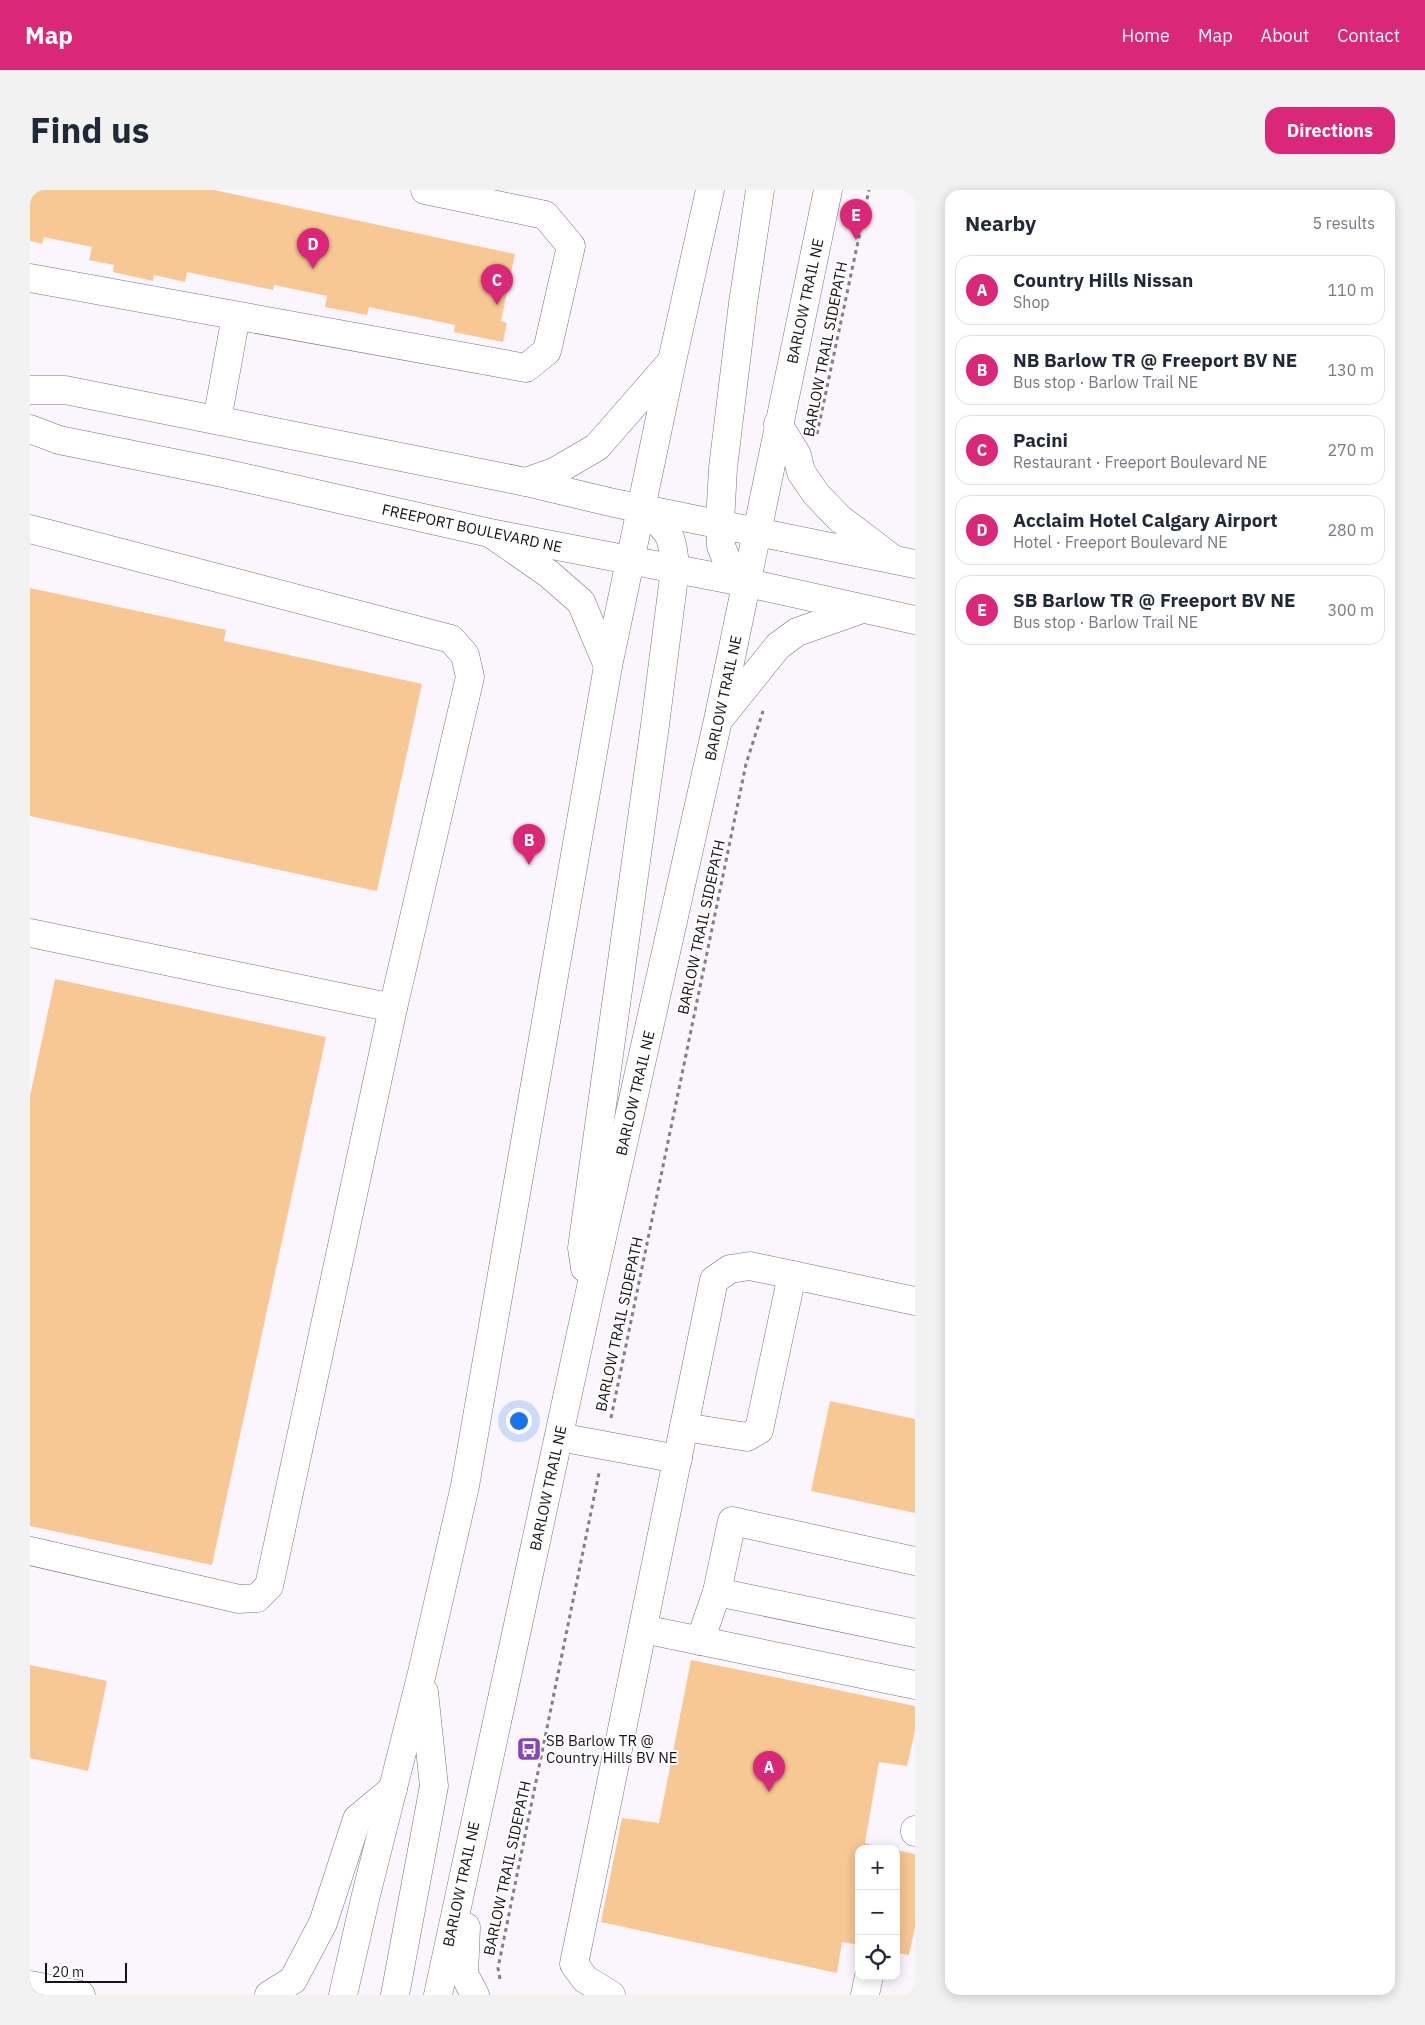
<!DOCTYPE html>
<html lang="en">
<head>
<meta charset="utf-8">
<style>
  body { margin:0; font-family:"IBM Plex Sans",sans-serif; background:#f2f2f3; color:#1f2937 }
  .controls { position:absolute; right:15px; bottom:15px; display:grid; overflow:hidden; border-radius:10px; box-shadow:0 2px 12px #0003 }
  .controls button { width:45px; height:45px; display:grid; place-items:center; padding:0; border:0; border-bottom:1px solid #e0e1e3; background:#fff; color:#1f2937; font:25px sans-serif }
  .scale { position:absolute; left:15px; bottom:12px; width:82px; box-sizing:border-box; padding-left:5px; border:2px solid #151218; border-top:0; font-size:14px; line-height:18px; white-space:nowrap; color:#151218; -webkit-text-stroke:4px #fff; paint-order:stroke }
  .you { position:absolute; left:488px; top:1230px; width:18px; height:18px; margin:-12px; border:4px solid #fff; border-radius:50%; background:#1a73e8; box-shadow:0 0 0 8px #1a73e833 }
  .badge { display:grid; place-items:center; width:32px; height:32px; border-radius:50%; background:#db2777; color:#fff; font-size:16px; font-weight:700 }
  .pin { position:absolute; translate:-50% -41px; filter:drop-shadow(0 1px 2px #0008) }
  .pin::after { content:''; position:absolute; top:26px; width:18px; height:15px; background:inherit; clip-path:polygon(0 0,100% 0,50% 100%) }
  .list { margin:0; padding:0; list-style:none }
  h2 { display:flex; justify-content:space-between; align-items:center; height:65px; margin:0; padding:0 20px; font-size:21px }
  h2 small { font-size:16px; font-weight:400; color:#747a83 }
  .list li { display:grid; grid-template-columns:32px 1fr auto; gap:15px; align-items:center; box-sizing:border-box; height:70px; margin:0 10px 10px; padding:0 10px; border:1px solid #e0e1e3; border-radius:15px }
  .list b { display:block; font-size:19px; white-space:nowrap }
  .list p { margin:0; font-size:16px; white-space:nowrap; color:#747a83 }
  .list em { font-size:16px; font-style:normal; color:#747a83 }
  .icon { flex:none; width:28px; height:28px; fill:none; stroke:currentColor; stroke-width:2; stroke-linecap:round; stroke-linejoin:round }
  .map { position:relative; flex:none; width:885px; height:1805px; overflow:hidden; border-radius:15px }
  header { display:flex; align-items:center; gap:30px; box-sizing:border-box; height:70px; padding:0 25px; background:#db2777; color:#fff }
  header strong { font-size:24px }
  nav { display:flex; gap:28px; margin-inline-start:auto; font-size:18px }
  .intro { display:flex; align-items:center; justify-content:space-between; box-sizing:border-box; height:120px; padding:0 30px }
  h1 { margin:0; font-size:35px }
  .button { padding:12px 22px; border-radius:15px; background:#db2777; color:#fff; font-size:18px; font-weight:700 }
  main { display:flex; gap:30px; padding:0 30px }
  aside { flex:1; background:#fff; border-radius:15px; box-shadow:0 2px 12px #0003 }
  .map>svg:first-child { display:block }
  .building { fill:#f7c794 }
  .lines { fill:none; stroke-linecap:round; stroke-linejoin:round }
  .minor-casing { stroke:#796f81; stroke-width:29 }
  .major-casing { stroke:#796f81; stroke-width:29 }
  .path { stroke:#837f86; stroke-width:3; stroke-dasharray:4 4; stroke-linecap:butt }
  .minor { stroke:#fff; stroke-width:28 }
  .major { stroke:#fff; stroke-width:28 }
  .labels { text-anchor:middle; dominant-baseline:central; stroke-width:4; stroke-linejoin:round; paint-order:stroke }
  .street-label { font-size:15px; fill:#151218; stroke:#fff }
  .poi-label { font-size:15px; fill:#151218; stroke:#fff; text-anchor:start }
</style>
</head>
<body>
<header>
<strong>Map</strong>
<nav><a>Home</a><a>Map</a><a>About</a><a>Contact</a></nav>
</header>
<div class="intro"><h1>Find us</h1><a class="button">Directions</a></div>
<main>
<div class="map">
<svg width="885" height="1805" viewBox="0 0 885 1805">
  <rect width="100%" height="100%" fill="#fbf6fe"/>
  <g class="building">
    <path d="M0 0H184L485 64 471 131 477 133 473 152 424 142 425 135 339 117 337 125 295 117 297 106 244 95 243 100 157 82 155 92 124 85 123 91 83 82 84 75 59 70 62 57 14 47 12 54 0 51Z"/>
    <path d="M0 398 196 440 194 451 392 494 347 701 0 626Z"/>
    <path d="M25 789 296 847 182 1375 0 1336V906Z"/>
    <path d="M800 1211 885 1229V1323L781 1301Z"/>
    <path d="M661 1470 885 1516V1541L877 1576 849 1572 835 1653 856 1659H829V1755L812 1752 807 1783 571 1732 592 1628 629 1633Z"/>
    <path d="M0 1475 77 1491 58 1581 0 1568Z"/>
    <path d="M866 1660 885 1664V1738L879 1765 866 1763Z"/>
  </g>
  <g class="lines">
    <defs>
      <g id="minor">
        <path d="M0 88 496 178 517 161 541 56 515 25 395 0"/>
        <path d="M0 200H35L496 292 584 313 885 374"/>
        <path d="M187 230 206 126"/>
        <path d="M0 239 29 250 193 283 460 343 718 393 885 430"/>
        <path d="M0 339 421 449 435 465 440 487 363 818 239 1396 227 1408 209 1409 0 1361"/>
        <path d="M0 743 363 818"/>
        <path d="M654 1237 717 1247 729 1240 762 1085"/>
        <path d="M529 1247 648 1269"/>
        <path d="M885 1371 702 1331 687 1402 885 1443"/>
        <path d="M613 1439 885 1495"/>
        <path d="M670 1451 687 1402"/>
        <path d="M885 1642V1640"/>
        <path d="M581 1805 555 1789 544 1774 684 1090 700 1079 720 1076 885 1111"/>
        <path d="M835 1805 839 1786"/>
      </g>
      <g id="major">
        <path d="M748 234 767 265 771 282 786 304 809 328 863 369"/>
        <path d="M496 292 524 282 567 257 641 172"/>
        <path d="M460 343 519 384 551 412 578 476"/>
        <path d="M718 393 698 373 691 356 690 333 693 278 713 113 730 0"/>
        <path d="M691 527 748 456 767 442 832 419"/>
        <path d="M555 1078 552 1058 625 535 645 379C643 341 638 341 611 317"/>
        <path d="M436 1737 434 1784 445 1805"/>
        <path d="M0 1795 51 1805"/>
        <path d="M239 1805 263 1790 293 1733 327 1629 363 1599"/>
        <path d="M313 1805 336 1705 392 1483 435 1296 578 476 642 171 680 0"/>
        <path d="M365 1805 404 1596 394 1502"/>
        <path d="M408 1805 559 1106 688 530 798 0"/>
      </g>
    </defs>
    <use href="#minor" class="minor-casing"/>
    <use href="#major" class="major-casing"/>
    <g class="path">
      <path d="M787 244 839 0"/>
      <path d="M581 1228 716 574 733 521"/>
      <path d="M470 1789 468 1778 569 1283"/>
    </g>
    <use href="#minor" class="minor"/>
    <use href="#major" class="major"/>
  </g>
  <defs>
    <symbol id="bus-square" viewBox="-11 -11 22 22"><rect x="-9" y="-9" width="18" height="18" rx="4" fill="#8844b8" stroke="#fff"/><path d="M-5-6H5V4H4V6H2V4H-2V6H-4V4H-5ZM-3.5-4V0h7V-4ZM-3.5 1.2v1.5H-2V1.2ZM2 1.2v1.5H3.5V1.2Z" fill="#fff"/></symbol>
  </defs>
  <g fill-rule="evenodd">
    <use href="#bus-square" x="485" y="1545" width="28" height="28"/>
  </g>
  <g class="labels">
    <g class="street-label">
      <text transform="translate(775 111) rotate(-78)">BARLOW TRAIL NE</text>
      <text transform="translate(795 159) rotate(-79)">BARLOW TRAIL SIDEPATH</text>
      <text transform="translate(442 338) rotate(12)">FREEPORT BOULEVARD NE</text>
      <text transform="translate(693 508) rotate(-78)">BARLOW TRAIL NE</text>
      <text transform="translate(671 737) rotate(-78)">BARLOW TRAIL SIDEPATH</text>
      <text transform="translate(605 903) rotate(-77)">BARLOW TRAIL NE</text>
      <text transform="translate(589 1134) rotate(-78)">BARLOW TRAIL SIDEPATH</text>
      <text transform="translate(518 1298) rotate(-78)">BARLOW TRAIL NE</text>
      <text transform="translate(477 1678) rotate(-78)">BARLOW TRAIL SIDEPATH</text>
      <text transform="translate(431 1694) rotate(-78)">BARLOW TRAIL NE</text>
    </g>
    <g class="poi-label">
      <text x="516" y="1550">SB Barlow TR @<tspan x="516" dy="17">Country Hills BV NE</tspan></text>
    </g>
  </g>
</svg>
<div class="controls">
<button>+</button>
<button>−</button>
<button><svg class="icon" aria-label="locate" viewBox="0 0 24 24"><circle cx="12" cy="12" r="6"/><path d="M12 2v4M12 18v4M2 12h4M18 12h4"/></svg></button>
</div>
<div class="scale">20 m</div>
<div class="you"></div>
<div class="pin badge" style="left:739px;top:1602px">A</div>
<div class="pin badge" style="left:499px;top:675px">B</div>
<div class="pin badge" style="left:467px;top:115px">C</div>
<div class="pin badge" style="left:283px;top:79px">D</div>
<div class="pin badge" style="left:826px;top:50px">E</div>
</div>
<aside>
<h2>Nearby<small>5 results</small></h2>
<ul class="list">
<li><span class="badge">A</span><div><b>Country Hills Nissan</b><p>Shop</p></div><em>110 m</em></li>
<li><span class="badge">B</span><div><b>NB Barlow TR @ Freeport BV NE</b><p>Bus stop · Barlow Trail NE</p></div><em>130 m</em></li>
<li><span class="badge">C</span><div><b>Pacini</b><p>Restaurant · Freeport Boulevard NE</p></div><em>270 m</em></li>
<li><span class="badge">D</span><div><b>Acclaim Hotel Calgary Airport</b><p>Hotel · Freeport Boulevard NE</p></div><em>280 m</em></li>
<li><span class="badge">E</span><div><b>SB Barlow TR @ Freeport BV NE</b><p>Bus stop · Barlow Trail NE</p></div><em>300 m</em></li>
</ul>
</aside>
</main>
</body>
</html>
